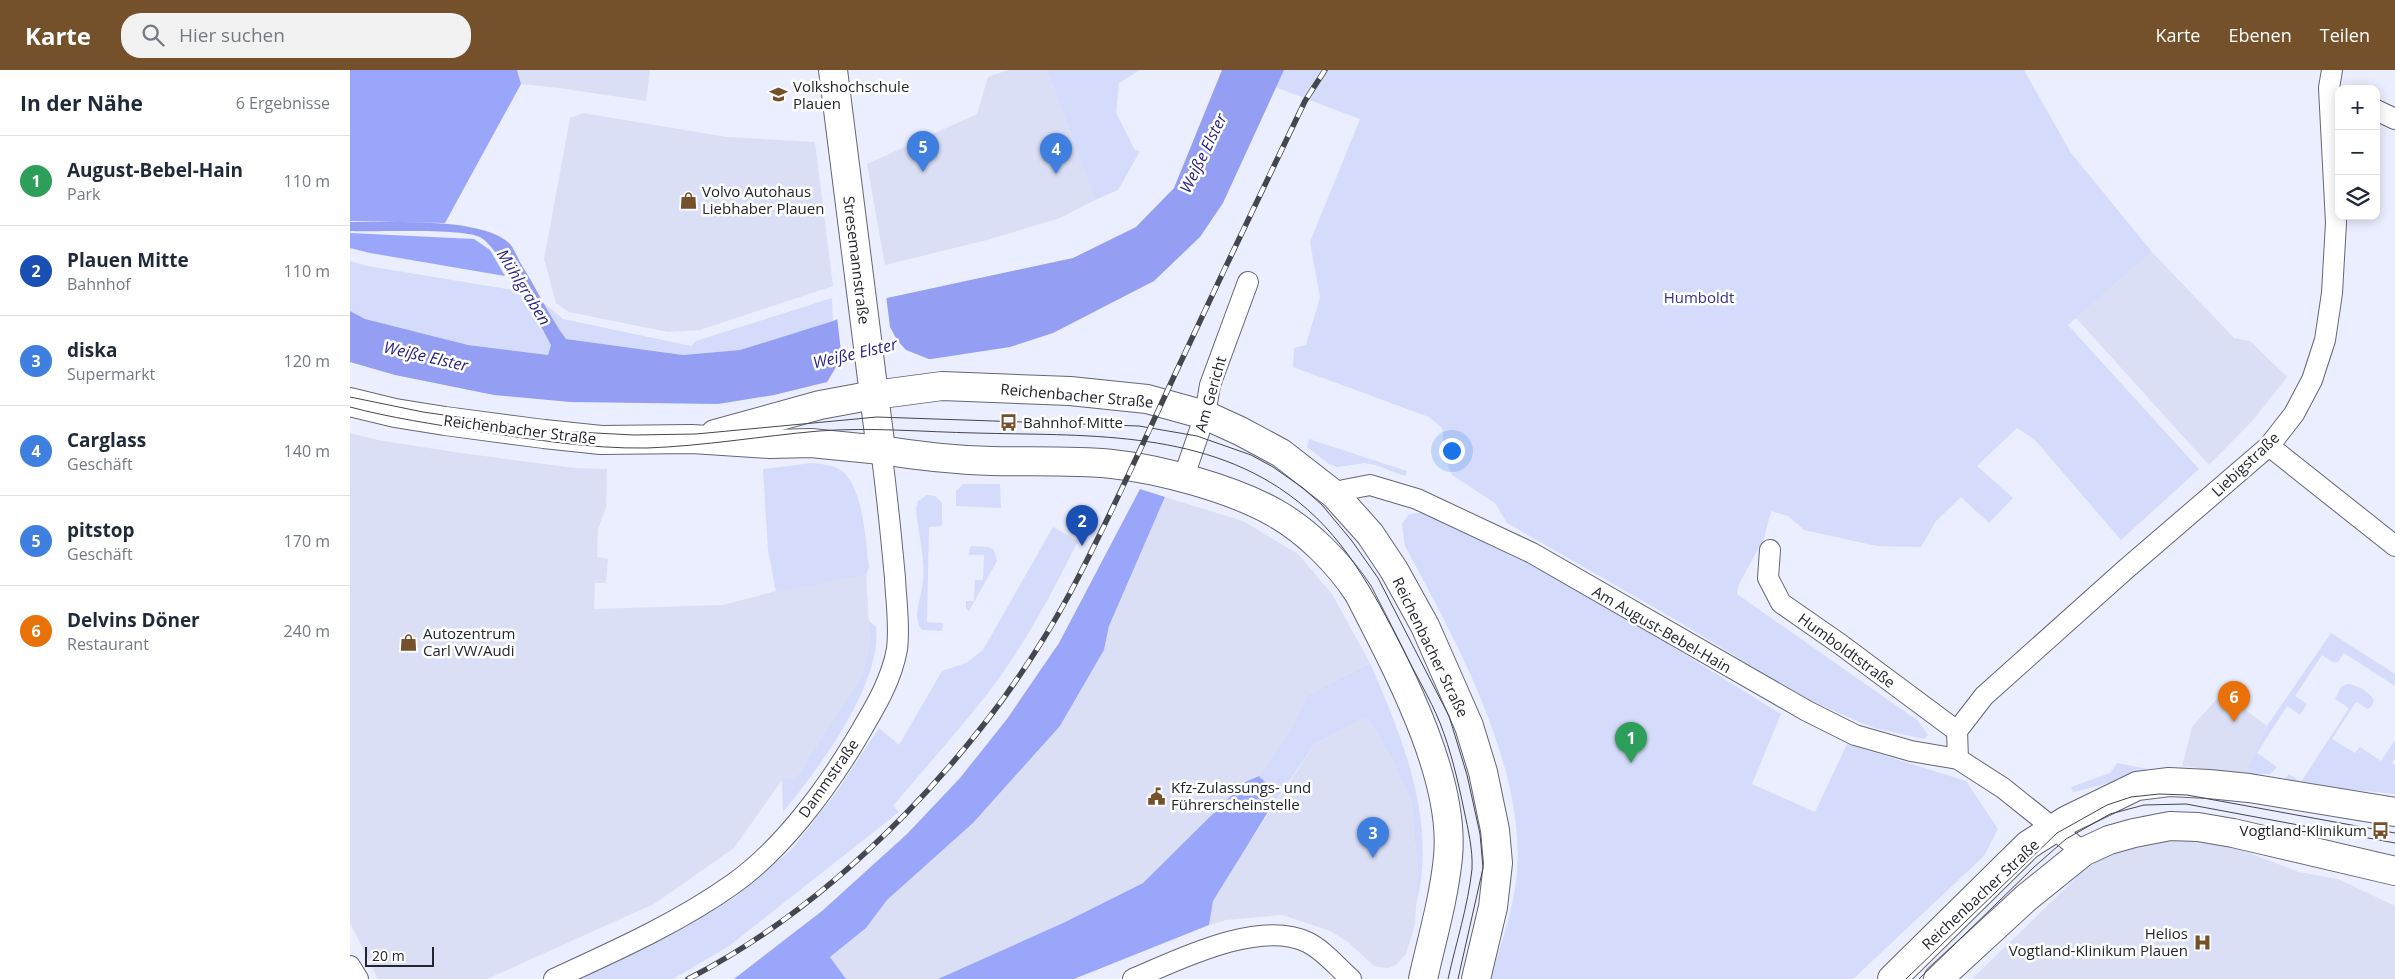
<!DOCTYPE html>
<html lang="de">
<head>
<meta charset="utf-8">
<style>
  body { margin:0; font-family:"Open Sans",sans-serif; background:#f2f2f3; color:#1f2937 }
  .controls { position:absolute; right:15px; top:15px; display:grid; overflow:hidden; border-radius:10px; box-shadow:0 2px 12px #0003 }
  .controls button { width:45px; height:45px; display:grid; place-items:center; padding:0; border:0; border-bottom:1px solid #e0e1e3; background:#fff; color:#1f2937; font:25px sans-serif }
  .scale { position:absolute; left:15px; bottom:12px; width:69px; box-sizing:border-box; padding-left:5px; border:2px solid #24262d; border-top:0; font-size:14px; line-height:18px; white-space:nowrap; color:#24262d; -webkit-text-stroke:4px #fff; paint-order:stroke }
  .you { position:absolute; left:1101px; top:380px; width:18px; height:18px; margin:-12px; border:4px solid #fff; border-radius:50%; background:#1a73e8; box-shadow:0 0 0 8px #1a73e833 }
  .badge { display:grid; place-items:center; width:32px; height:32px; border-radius:50%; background:#74512a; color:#fff; font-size:16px; font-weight:700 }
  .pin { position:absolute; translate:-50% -41px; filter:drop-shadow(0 1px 2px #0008) }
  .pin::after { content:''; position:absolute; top:26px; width:18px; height:15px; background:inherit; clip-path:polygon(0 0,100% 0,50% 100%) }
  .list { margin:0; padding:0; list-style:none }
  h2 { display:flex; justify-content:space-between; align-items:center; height:65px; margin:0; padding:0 20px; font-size:21px }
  h2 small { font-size:16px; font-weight:400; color:#747a83 }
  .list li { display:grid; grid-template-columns:32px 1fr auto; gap:15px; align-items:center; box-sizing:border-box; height:90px; padding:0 20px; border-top:1px solid #e0e1e3 }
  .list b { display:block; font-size:19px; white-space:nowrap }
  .list p { margin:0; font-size:16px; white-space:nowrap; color:#747a83 }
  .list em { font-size:16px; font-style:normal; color:#747a83 }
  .icon { flex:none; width:28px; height:28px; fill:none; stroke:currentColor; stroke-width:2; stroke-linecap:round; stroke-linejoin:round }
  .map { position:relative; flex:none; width:2045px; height:909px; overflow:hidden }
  header { display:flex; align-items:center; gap:30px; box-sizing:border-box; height:70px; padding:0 25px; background:#74512a; color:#fff }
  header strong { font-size:24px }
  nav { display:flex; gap:28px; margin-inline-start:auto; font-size:18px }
  .search { width:350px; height:45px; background:#f2f2f3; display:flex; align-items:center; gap:12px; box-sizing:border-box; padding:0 18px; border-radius:20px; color:#747a83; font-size:19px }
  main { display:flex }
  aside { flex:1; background:#fff }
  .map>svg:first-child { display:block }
  .built { fill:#dbdff5 }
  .green { fill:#d5dbfb }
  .forest { fill:#9aa6fa }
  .water { fill:#949ff3 }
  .pier { fill:#ebeefe }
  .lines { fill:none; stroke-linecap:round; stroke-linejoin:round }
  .street-casing { stroke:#636677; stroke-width:22 }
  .secondary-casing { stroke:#636677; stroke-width:30 }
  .primary-casing { stroke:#636677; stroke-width:30 }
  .street { stroke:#fff; stroke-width:20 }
  .secondary { stroke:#fff; stroke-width:28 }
  .primary { stroke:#fff; stroke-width:28 }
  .tram { stroke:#45474f; stroke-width:1 }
  .rail-casing { stroke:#45474f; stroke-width:5.5 }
  .rail { stroke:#fff; stroke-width:4; stroke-dasharray:11; stroke-linecap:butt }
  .labels { text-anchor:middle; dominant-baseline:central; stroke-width:5; stroke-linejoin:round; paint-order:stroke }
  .poi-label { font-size:15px; fill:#24262d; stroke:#fff; text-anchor:start }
  .street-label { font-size:15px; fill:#24262d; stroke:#fff }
  .park-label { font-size:15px; fill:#32308f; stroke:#fff }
  .water-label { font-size:16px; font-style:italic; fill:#2a2483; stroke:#fff }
</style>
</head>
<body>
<header>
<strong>Karte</strong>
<div class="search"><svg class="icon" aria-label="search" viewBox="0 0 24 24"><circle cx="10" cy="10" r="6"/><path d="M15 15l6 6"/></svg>Hier suchen</div>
<nav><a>Karte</a><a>Ebenen</a><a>Teilen</a></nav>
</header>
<main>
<aside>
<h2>In der Nähe<small>6 Ergebnisse</small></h2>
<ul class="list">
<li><span class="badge" style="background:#2e9e5b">1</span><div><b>August-Bebel-Hain</b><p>Park</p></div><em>110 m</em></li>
<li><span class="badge" style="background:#1a4fb4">2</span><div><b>Plauen Mitte</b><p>Bahnhof</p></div><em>110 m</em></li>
<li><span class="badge" style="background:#3f7fe0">3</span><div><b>diska</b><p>Supermarkt</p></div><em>120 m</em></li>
<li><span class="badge" style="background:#3f7fe0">4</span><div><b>Carglass</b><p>Geschäft</p></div><em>140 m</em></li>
<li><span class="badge" style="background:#3f7fe0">5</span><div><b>pitstop</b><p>Geschäft</p></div><em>170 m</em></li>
<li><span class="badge" style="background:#e8710a">6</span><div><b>Delvins Döner</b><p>Restaurant</p></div><em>240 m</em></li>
</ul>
</aside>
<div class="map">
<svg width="2045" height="909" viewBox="0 0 2045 909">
  <rect width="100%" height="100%" fill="#ebeefe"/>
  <g class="built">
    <path d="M167 0H300L296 31 209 18 171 14Z"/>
    <path d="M658 0H697L745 130 710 148 637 170 535 195 517 94 627 44 638 7Z"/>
    <path d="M233 43 377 67 465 72 483 216 350 260 318 262 219 242 206 233 194 189 220 48Z"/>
    <path d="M1802 182 1884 268 1900 271 1937 307 1904 349 1859 395 1726 248Z"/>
    <path d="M0 363 28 370 104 382 225 398 257 399 256 438 248 459 247 487 258 489 256 513H245L244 539 373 535 426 521 516 505 520 571 512 606 445 709 432 710 384 778 304 834 137 909H28L0 853Z"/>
    <path d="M815 427 893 451 948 484 982 524 1020 593 959 624 940 661 909 706 895 712 793 813 713 853 588 909H496L480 887 516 858 537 830 623 753 710 656 754 580 759 556Z"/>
    <path d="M1872 623 1917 656 1895 704 1832 696 1842 657Z"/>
    <path d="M1016 647 1042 688 1061 732 1068 801 1065 854 1056 884 1046 895 1037 898 1024 896 998 872 980 861 932 845 876 850 859 855 862 831 878 804 965 674Z"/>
    <path d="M1813 770H1851L1888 779 1949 802 1988 809 2045 836V909H1622L1732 802 1753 788 1781 778Z"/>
  </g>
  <g class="green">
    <path d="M697 0H790L769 13 766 43 785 80 790 81 768 120 745 130Z"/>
    <path d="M934 0H1674L1721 83 1802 182 1718 255 1849 399 1771 470 1685 370 1667 358 1627 396 1663 428 1639 453 1611 427 1586 451 1571 477 1527 476 1454 460 1438 446 1421 441 1414 468 1388 516 1387 524 1568 651 1578 665 1574 669 1524 658 1454 628 1321 547 1157 453 1145 433 1102 405 1096 391 1092 358 1079 347 943 297 944 278 956 275 970 227 960 172 1010 49 925 17Z"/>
    <path d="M0 191 17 196 169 221 201 275 198 285 118 275 14 249 0 241Z"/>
    <path d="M482 228 483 251 390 280 333 285 216 269 204 252 195 234 213 249 341 276 346 271Z"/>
    <path d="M959 369 968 372 1057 401 1055 406 1025 395 1015 393 987 397 979 394 957 377Z"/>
    <path d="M462 393C472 394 484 395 492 401 514 419 515 470 519 497L516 505 426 522 418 480 413 399Z"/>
    <path d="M613 414H650L651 438 606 436V421Z"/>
    <path d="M577 425 585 426 592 433V456L579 457 577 552 593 553 592 561 572 560C562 548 570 532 572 518 577 493 568 464 566 439L568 431Z"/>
    <path d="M1071 443 1140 469 1213 509 1431 644 1402 714 1465 742 1497 674 1616 711 1648 759 1634 786 1503 909H1140C1151 874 1164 839 1167 802 1175 694 1105 569 1055 476L1052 454 1059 444Z"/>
    <path d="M703 457 728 471C701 525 672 580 634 628 605 665 573 700 543 736L549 742 379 876 323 909H230L315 868 388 825 441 780 486 723 529 658 549 675 592 601 616 593 633 580Z"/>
    <path d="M621 476 638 477 644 480 647 491 619 541 616 538V531H624L625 510H633L634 485H618Z"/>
    <path d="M518 550 526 557C532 615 468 699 433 742L432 709H445L512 606 520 571Z"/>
    <path d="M1981 563 2045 604V616L1994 583 1988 592H1983L1972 585 1945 626 1957 634 1950 645 1937 636 1907 683 1927 697 1920 704H1895L1917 656Z"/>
    <path d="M1020 593C1053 669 1089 755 1065 838L1068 801 1061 732 1042 688 1016 647 965 674 923 734 917 729 919 716 909 706 940 661 959 624Z"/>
    <path d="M1997 614C2008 615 2018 621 2024 630L2022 636 2018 639 2006 632 1982 669 2005 683 2010 677 2031 691 2045 670V688L2042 693 2045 695V724L1936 713 1935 709 1939 704 1951 712 1999 638 1985 629 1991 617Z"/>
    <path d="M1767 693 1808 701 1723 722 1721 717 1760 703Z"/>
  </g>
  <g class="forest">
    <path d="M0 0H167L171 14 95 153 0 151Z"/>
    <path d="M0 163 124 169 140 180 155 206 20 183 0 178Z"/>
    <path d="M790 419 815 427 759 556 754 580 710 656 623 753 537 830 516 858 480 887 496 909H384L472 841 557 764 610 708 657 649 709 573Z"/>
    <path d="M909 706 919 716 917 729 923 734 863 831 859 855 724 909H588L713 853 793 813 895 712Z"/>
  </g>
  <path class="water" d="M872 0H934L873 133 850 167 804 211 703 263 660 277 555 293 424 325 368 334 220 332 144 325 45 305 0 292V241L15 249 118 275 198 285 201 275C189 253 149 177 130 167 111 158 25 162 0 161V152C38 153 133 146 160 174 164 179 168 188 171 194 187 219 199 246 216 269L333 285 390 280 483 251 537 228 723 188 786 157 824 118Z"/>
  <path class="pier" d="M536 225 540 257 547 270 556 280 584 291 555 295 476 314 486 297 491 281 487 247Z"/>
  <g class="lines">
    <defs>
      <g id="street">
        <path d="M2026 40 2045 49"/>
        <path d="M1919 376 2045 476"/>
        <path d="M833 409 855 345 860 315 898 212"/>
        <path d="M985 425 994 420 1020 415 1067 429 1182 483 1457 641 1505 665 1561 681 1608 689 1653 718 1733 782"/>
        <path d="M1420 480 1418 508 1431 533 1490 574 1607 661"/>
        <path d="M1608 689 1607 661 1634 626 1776 499 1919 376 1944 344 1962 310 1975 270 1982 223 1986 153 1979 18 1982 0"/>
        <path d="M0 896 8 909"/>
        <path d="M204 909C265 881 328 853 383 814 431 780 475 721 505 671 522 642 541 613 547 579 550 556 546 531 545 508 541 465 537 423 531 380"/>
        <path d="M783 909C828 890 909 849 957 872 974 880 987 897 1001 909"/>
      </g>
      <g id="secondary">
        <path d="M524 325 592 316 720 321 797 329 855 345 890 361 931 383 985 425 1020 464 1044 500 1075 556 1119 656 1133 702 1145 760 1148 793 1143 837 1126 909"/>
        <path d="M531 380C568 386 604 390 641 391 681 392 722 390 762 394 810 399 883 419 925 443 957 461 989 493 1009 524 1045 595 1106 705 1098 787 1094 828 1082 869 1073 909"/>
        <path d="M1542 909 1678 775 1717 750 1787 716 1819 712 1859 714 1899 718 2045 742"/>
        <path d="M1588 909 1676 828 1733 782 1759 770 1784 763 1820 756 1848 757 1883 763 2045 801"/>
      </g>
      <g id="primary">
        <path d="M0 332 45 343 95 351 194 364 251 370 342 369 420 374 461 373 531 380 483 0"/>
        <path d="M365 364 470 335 524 325"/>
      </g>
    </defs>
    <use href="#street" class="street-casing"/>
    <use href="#secondary" class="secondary-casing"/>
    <use href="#primary" class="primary-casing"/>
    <use href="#street" class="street"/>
    <use href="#secondary" class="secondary"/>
    <use href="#primary" class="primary"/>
    <g class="tram">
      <path d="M0 327 73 342 163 355 207 361 284 365 346 364 527 347 789 356 847 366 901 385 923 397 953 418 972 435 1002 471 1028 508 1099 646 1117 705 1130 764 1133 798 1108 909"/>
      <path d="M0 337C41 348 84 354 125 361 182 369 239 379 297 378 355 376 411 366 469 361 521 357 574 362 626 363 731 366 848 359 938 424 993 463 1023 521 1053 579 1065 604 1080 628 1090 653 1101 681 1108 711 1114 740 1118 759 1123 780 1122 799 1118 836 1106 873 1098 909"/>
      <path d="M1556 909 1707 763 1757 735 1781 727 1809 724 1837 725 2045 763"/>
      <path d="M1569 909 1684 797 1716 769 1760 744 1794 735 1836 734 2045 773"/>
    </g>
    <defs>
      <path id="rail" d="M338 909C492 830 638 675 720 523 759 450 792 375 827 300 869 210 912 121 955 31L975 0"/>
    </defs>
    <use href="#rail" class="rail-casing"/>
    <use href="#rail" class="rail"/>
  </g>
  <defs>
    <symbol id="university-bare" viewBox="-9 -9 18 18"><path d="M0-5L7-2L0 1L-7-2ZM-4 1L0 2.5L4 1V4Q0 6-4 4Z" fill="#74512a" stroke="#fff" stroke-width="2.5" paint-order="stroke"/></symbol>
    <symbol id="shop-bare" viewBox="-9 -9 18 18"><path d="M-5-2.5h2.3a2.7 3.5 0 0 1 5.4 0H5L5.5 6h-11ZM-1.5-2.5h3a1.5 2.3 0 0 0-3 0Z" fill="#74512a" stroke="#fff" stroke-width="2.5" paint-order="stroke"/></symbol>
    <symbol id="bus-bare" viewBox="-9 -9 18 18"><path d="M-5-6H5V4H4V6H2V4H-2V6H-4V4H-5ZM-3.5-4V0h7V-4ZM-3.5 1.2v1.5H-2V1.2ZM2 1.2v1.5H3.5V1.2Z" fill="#74512a" stroke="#fff" stroke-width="2.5" paint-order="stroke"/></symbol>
    <symbol id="civic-bare" viewBox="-9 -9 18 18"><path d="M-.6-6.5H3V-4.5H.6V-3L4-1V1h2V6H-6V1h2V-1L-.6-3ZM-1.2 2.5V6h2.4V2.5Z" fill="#74512a" stroke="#fff" stroke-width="2.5" paint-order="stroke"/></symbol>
    <symbol id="hospital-bare" viewBox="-9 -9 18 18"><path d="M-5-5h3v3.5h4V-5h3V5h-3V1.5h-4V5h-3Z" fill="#74512a" stroke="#fff" stroke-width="2.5" paint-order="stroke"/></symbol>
  </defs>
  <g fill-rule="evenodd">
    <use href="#university-bare" x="416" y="12" width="25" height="25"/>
    <use href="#shop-bare" x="326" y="118" width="25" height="25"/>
    <use href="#bus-bare" x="646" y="340" width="25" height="25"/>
    <use href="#shop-bare" x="46" y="560" width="25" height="25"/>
    <use href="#civic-bare" x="794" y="714" width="25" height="25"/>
    <use href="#bus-bare" x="2018" y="748" width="25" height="25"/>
    <use href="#hospital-bare" x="1840" y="860" width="25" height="25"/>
  </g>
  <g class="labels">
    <g class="poi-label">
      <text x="443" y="16">Volkshochschule<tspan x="443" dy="17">Plauen</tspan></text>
      <text x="352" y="121">Volvo Autohaus<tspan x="352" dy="17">Liebhaber Plauen</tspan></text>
      <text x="673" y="352">Bahnhof Mitte</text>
      <text x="73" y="563">Autozentrum<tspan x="73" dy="17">Carl VW/Audi</tspan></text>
      <text x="821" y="717">Kfz-Zulassungs- und<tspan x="821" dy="17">Führerscheinstelle</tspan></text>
      <text x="2017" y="760" text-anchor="end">Vogtland-Klinikum</text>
      <text x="1838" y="863" text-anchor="end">Helios<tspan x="1838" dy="17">Vogtland-Klinikum Plauen</tspan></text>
    </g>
    <g class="street-label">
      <text transform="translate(507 190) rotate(83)">Stresemannstraße</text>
      <text transform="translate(860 324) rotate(-74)">Am Gericht</text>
      <text transform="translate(727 325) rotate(5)">Reichenbacher Straße</text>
      <text transform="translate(170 359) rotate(7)">Reichenbacher Straße</text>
      <text transform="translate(1895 394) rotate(-43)">Liebigstraße</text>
      <text transform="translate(1312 559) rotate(30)">Am August-Bebel-Hain</text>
      <text transform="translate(1081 577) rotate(64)">Reichenbacher Straße</text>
      <text transform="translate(1497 580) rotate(36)">Humboldtstraße</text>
      <text transform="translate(478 708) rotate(-55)">Dammstraße</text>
      <text transform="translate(1630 824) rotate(-43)">Reichenbacher Straße</text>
    </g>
    <g class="park-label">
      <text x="1349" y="227">Humboldt</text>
    </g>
    <g class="water-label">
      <text transform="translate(853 83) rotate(-64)">Weiße Elster</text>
      <text transform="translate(174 217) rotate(58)">Mühlgraben</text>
      <text transform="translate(505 283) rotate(-13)">Weiße Elster</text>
      <text transform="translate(76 286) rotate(13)">Weiße Elster</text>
    </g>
  </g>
</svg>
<div class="controls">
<button>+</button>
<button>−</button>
<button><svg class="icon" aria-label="layers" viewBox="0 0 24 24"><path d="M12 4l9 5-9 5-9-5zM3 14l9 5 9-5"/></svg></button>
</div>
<div class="scale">20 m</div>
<div class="you"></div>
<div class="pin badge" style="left:1281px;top:693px;background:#2e9e5b">1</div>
<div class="pin badge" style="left:732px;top:476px;background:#1a4fb4">2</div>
<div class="pin badge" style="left:1023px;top:788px;background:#3f7fe0">3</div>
<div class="pin badge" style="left:706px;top:104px;background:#3f7fe0">4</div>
<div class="pin badge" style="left:573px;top:102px;background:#3f7fe0">5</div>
<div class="pin badge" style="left:1884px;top:652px;background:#e8710a">6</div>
</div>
</main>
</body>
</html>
